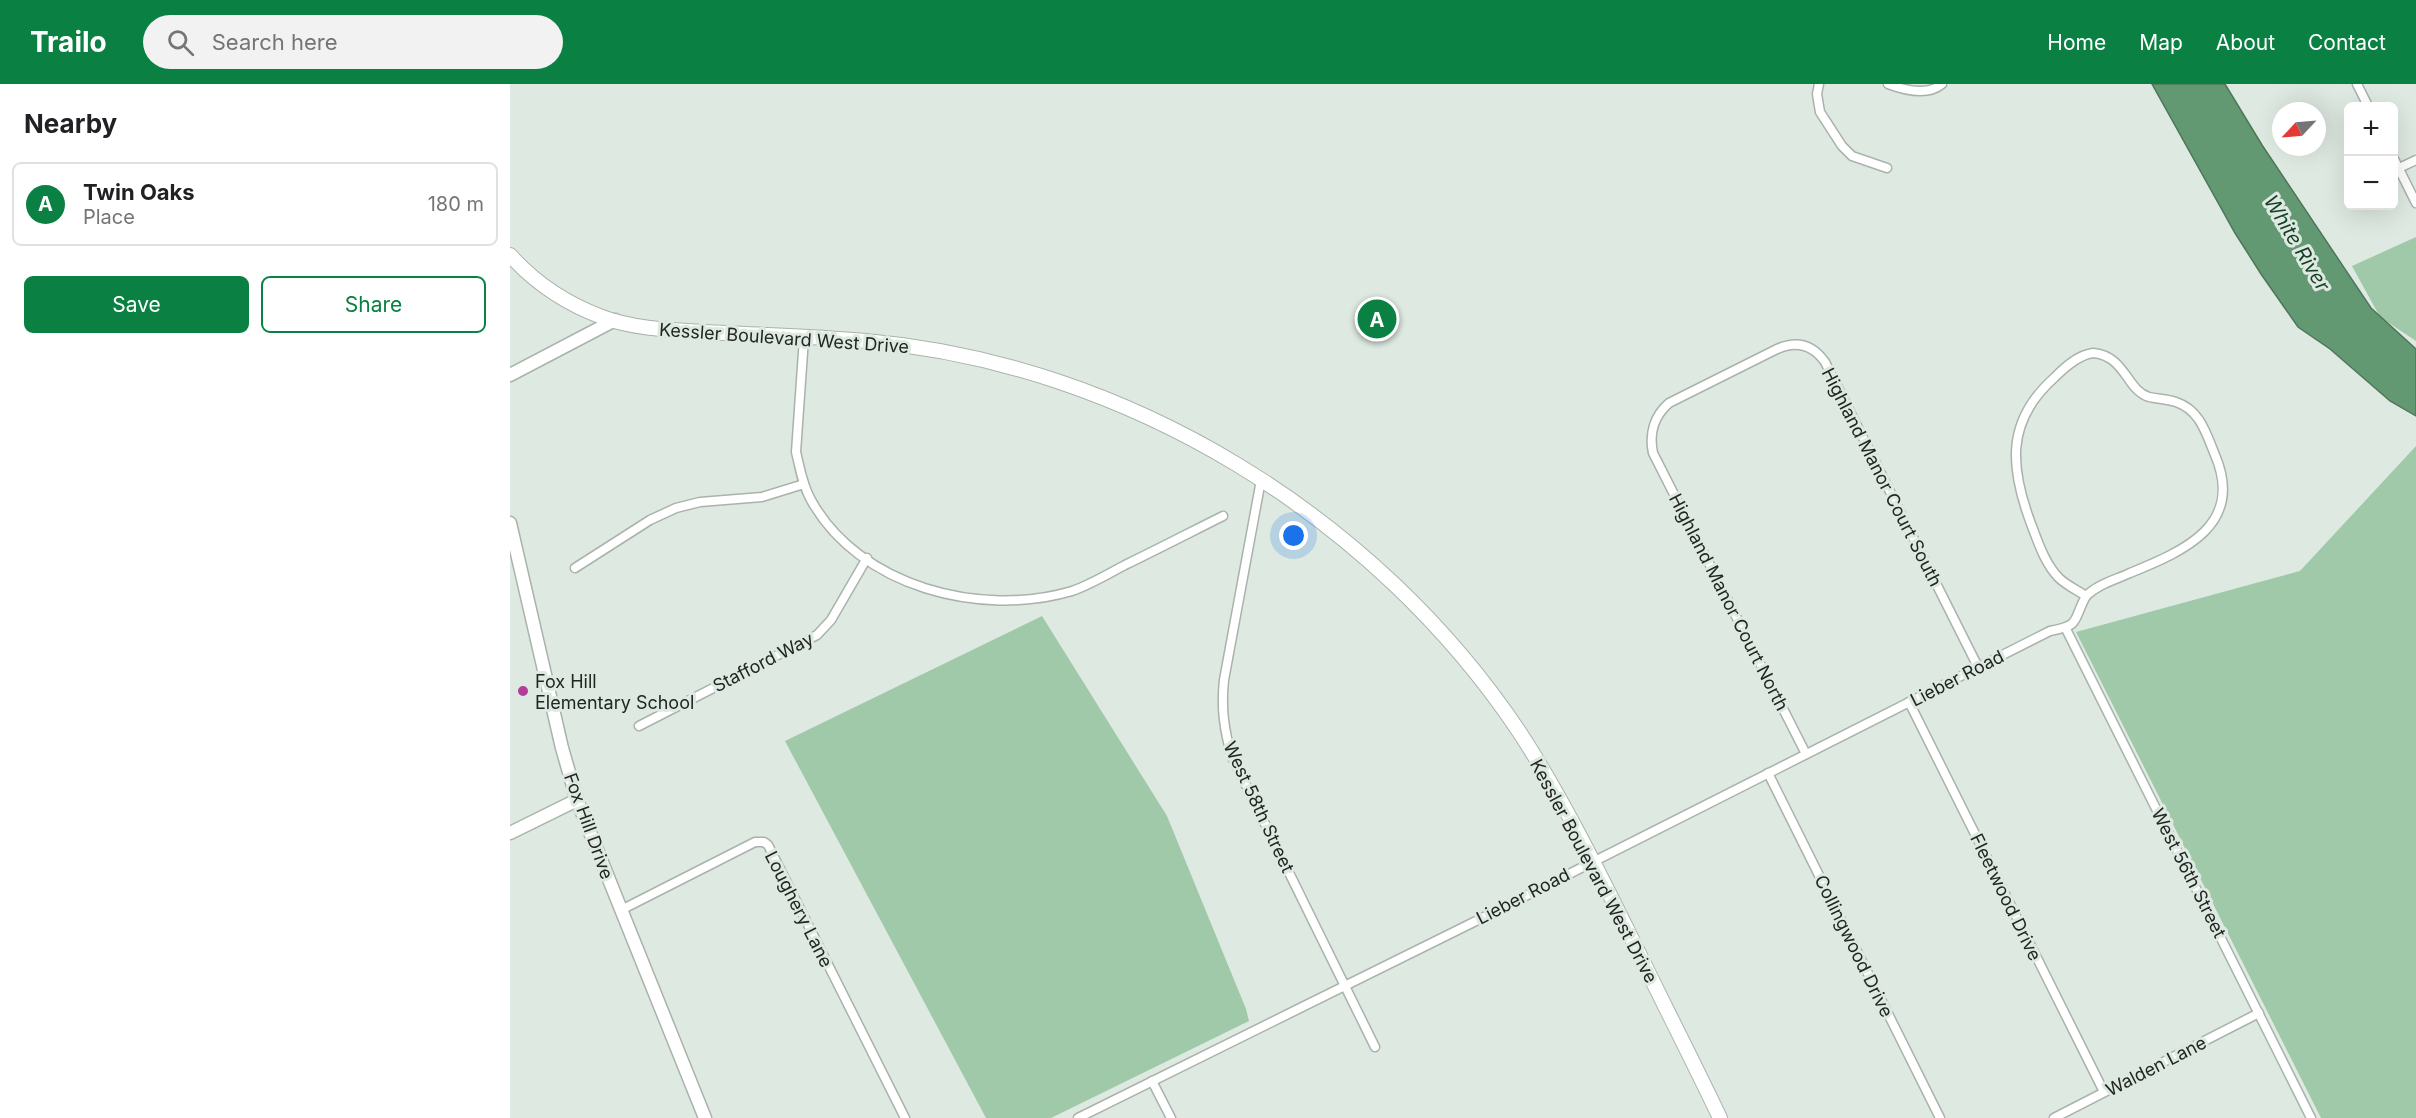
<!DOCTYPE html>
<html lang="en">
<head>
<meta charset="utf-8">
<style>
  body { margin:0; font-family:Inter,sans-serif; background:#f2f2f2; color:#202124 }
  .controls { position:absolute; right:18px; top:18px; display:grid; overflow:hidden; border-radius:9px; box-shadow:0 6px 24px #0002 }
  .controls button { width:54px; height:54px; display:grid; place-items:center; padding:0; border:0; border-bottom:2px solid #e0e0e0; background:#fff; color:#202124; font:30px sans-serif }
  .compass { position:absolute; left:1762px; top:18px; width:54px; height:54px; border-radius:50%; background:#fff; box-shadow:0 6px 24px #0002; rotate:244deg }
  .you { position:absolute; left:784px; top:452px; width:21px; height:21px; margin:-15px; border:4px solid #fff; border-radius:50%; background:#1a73e8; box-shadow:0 0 0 9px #1a73e833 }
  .badge { display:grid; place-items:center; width:39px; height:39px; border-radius:50%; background:#0b8043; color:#fff; font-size:20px; font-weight:700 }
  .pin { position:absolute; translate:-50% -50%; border:3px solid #fff; box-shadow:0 2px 6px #0006 }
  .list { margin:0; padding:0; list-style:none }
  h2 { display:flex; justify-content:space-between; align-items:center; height:78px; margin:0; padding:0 24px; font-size:26px }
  h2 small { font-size:20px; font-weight:400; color:#757577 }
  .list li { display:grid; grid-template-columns:39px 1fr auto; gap:18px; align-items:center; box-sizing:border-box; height:84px; margin:0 12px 12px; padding:0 12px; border:2px solid #e0e0e0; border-radius:9px }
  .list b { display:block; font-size:22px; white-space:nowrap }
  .list p { margin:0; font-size:20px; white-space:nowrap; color:#757577 }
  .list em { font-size:20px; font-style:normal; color:#757577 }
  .actions { display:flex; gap:12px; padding:18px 24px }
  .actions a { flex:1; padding:14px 0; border:2px solid #0b8043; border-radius:9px; text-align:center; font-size:21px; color:#0b8043 }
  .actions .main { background:#0b8043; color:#fff }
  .icon { flex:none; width:33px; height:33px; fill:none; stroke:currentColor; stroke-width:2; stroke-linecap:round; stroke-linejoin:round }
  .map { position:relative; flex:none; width:1906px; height:1034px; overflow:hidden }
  header { display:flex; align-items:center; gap:36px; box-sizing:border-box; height:84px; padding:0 30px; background:#0b8043; color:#fff }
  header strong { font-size:28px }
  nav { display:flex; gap:33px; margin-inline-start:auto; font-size:21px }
  .search { width:420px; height:54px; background:#f2f2f2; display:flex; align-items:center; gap:15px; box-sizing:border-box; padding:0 21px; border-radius:33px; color:#757577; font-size:22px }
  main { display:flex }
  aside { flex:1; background:#fff }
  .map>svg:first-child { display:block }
  .green { fill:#9fc9a9 }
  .water { fill:#629972; stroke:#4f765a; stroke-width:1.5 }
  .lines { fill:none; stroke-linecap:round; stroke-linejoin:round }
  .street-casing { stroke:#a9b3ab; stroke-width:11 }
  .secondary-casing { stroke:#a9b3ab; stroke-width:15 }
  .primary-casing { stroke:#a9b3ab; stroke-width:16 }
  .street { stroke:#fff; stroke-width:8 }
  .secondary { stroke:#fff; stroke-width:12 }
  .primary { stroke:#fff; stroke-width:14 }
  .poi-dot { fill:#b13e98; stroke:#dee9e1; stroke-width:2 }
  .labels { text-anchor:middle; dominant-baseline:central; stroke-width:6; stroke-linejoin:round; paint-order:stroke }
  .street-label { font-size:18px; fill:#222623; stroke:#dee9e1 }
  .poi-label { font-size:18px; fill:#222623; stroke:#dee9e1; text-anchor:start }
  .water-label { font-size:20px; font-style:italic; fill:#143f24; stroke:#dee9e1 }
</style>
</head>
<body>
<header>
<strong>Trailo</strong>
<div class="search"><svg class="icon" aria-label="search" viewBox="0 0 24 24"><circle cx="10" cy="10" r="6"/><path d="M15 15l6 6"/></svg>Search here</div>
<nav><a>Home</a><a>Map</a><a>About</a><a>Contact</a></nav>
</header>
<main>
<aside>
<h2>Nearby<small></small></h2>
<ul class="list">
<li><span class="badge">A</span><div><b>Twin Oaks</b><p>Place</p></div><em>180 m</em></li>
</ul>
<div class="actions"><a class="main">Save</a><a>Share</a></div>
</aside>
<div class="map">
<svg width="1906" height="1034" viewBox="0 0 1906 1034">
  <rect width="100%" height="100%" fill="#dee9e1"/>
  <g class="green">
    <path d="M1906 153V257L1870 233 1842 182Z"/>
    <path d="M1906 362V1034H1811L1566 548 1790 487Z"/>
    <path d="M532 532 657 732 736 925 739 937 541 1034H476L275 657Z"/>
  </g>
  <path class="water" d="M1642 0H1715L1752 61 1861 224 1906 265V332L1880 317 1820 265 1788 243 1751 190 1725 149Z"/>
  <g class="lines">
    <defs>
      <g id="street">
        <path d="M1309 0 1307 10 1310 28 1332 62 1342 72 1377 84"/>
        <path d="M1378 0C1394 6 1418 12 1432 0"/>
        <path d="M1847 0 1858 22"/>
        <path d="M1884 75 1906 119"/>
        <path d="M1889 84 1906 76"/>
        <path d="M294 254 286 368C290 384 292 400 301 416 349 503 471 534 562 507 580 501 598 490 615 481 648 465 681 448 713 432"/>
        <path d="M1583 269C1616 272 1616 306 1639 313 1648 315 1657 315 1666 318 1690 326 1696 349 1705 371 1735 441 1674 467 1620 489 1605 496 1588 500 1576 512 1567 506 1556 501 1549 494 1536 481 1529 461 1523 445 1500 386 1494 338 1545 293 1555 283 1568 271 1583 269Z"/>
        <path d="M751 396 714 596C711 624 714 646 722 673L865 963"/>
        <path d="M65 484 140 436 166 424 190 418 252 413 294 400"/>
        <path d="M1556 545 1801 1034"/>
        <path d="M1399 618 1594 1008"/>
        <path d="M129 642 307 551 321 536 357 474"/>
        <path d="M1296 670 1143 369C1139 350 1144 332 1159 319L1267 265C1287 256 1303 261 1315 278L1468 583"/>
        <path d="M1258 689 1430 1034"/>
        <path d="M111 826 245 758H254L258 761 395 1034"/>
        <path d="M642 997 661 1034"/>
        <path d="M568 1034 968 836 1540 547C1572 541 1562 537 1576 512"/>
        <path d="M1544 1034 1749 929"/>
      </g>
      <g id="secondary">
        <path d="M0 291 105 236"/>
        <path d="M0 439 52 664 67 716 195 1034"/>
        <path d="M0 749 67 716"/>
      </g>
      <path id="primary" d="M0 171C25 199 57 220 92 233 124 245 162 246 195 248 249 251 302 252 356 257 617 280 865 432 1010 649 1051 712 1084 779 1118 847 1148 909 1180 971 1210 1034"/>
    </defs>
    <use href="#street" class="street-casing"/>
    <use href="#secondary" class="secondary-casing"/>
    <use href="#primary" class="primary-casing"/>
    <use href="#street" class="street"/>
    <use href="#secondary" class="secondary"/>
    <use href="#primary" class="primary"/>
  </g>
  <circle class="poi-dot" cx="13" cy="607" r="6"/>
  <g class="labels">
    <g class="street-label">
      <text transform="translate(274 254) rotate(4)">Kessler Boulevard West Drive</text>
      <text transform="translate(1372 393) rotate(63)">Highland Manor Court South</text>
      <text transform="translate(1219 518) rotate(63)">Highland Manor Court North</text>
      <text transform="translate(253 578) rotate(-27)">Stafford Way</text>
      <text transform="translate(1447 594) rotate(-27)">Lieber Road</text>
      <text transform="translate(749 723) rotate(65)">West 58th Street</text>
      <text transform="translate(79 742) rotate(70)">Fox Hill Drive</text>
      <text transform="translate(1084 787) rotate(62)">Kessler Boulevard West Drive</text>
      <text transform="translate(1679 789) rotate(63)">West 56th Street</text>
      <text transform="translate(1013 812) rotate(-27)">Lieber Road</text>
      <text transform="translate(1496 813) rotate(64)">Fleetwood Drive</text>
      <text transform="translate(289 825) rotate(63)">Loughery Lane</text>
      <text transform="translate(1344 862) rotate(64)">Collingwood Drive</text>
      <text transform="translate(1646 982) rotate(-27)">Walden Lane</text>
    </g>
    <g class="poi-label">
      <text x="25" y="597">Fox Hill<tspan x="25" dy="21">Elementary School</tspan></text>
    </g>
    <g class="water-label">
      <text transform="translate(1787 159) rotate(59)">White River</text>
    </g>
  </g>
</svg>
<div class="controls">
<button>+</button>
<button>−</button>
</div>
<svg class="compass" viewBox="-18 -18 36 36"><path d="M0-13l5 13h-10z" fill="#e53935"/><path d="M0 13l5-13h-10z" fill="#757577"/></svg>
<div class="you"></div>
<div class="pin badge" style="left:867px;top:235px">A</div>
</div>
</main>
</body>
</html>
